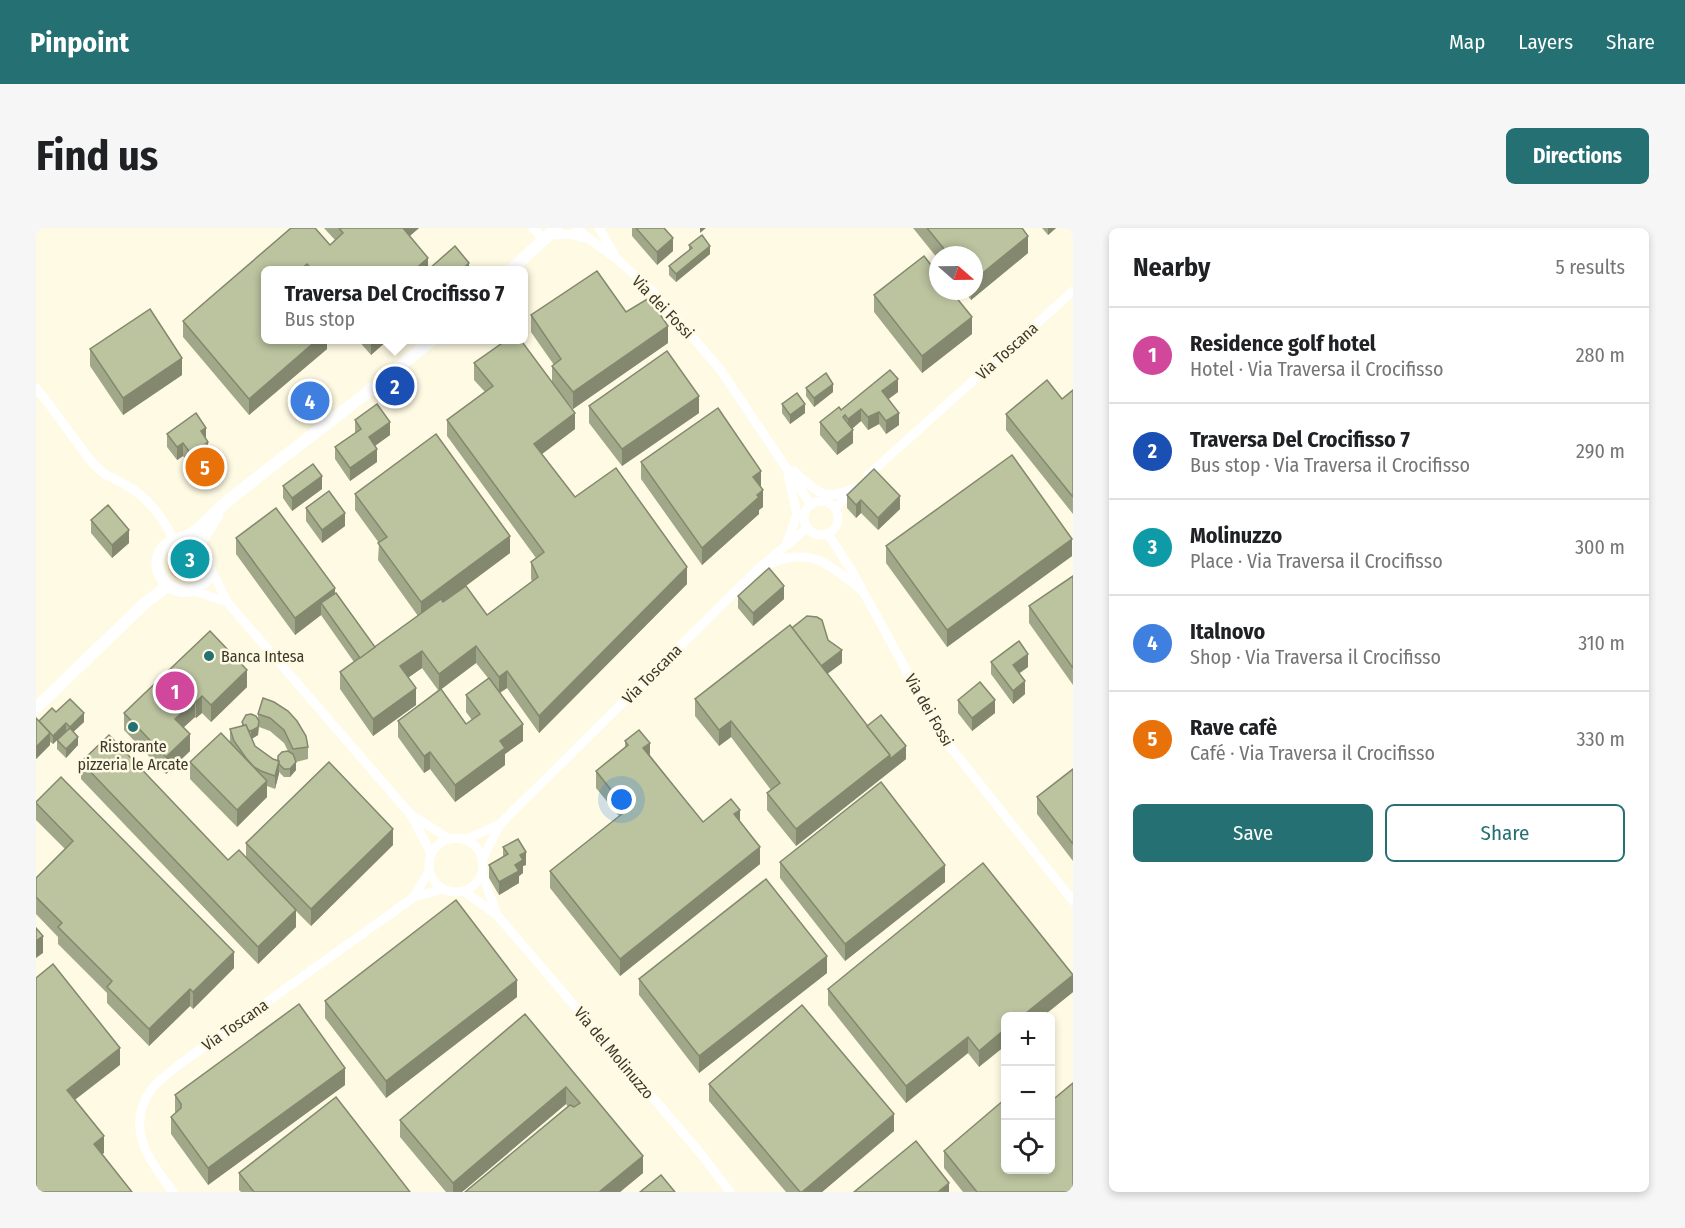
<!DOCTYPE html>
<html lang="en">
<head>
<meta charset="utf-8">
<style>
  body { margin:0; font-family:"Fira Sans Condensed",sans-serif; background:#f6f6f6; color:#202124 }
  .controls { position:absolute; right:18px; bottom:18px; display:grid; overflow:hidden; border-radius:9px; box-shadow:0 3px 9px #0003 }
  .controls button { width:54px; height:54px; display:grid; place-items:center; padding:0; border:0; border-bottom:2px solid #e0e0e0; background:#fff; color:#202124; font:30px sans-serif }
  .compass { position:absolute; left:893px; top:18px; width:54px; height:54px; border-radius:50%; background:#fff; box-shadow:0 3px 9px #0003; rotate:110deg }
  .you { position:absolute; left:586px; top:572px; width:21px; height:21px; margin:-15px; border:4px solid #fff; border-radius:50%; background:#1a73e8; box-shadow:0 0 0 9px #1a73e833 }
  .badge { display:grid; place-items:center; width:39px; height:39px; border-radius:50%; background:#247072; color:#fff; font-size:20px; font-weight:700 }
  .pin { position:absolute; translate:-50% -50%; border:3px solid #fff; box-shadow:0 2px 6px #0006 }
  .popup { position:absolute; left:225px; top:38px; width:267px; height:78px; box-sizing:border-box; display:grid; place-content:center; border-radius:9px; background:#fff; filter:drop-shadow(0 2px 4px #0005); font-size:20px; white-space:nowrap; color:#757577 }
  .popup b { font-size:22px; color:#202124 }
  .popup::after { content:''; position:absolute; left:50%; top:100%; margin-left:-12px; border:12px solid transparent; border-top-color:#fff }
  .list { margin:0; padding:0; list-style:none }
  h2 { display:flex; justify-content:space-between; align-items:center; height:78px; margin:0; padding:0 24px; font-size:26px }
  h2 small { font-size:20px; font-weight:400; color:#757577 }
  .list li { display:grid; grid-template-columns:39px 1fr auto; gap:18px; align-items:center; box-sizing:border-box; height:96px; padding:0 24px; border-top:2px solid #e0e0e0 }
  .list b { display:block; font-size:22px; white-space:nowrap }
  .list p { margin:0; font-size:20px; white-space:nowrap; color:#757577 }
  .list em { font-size:20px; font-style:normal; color:#757577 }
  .actions { display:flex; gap:12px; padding:18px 24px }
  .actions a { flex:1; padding:14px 0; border:2px solid #247072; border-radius:9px; text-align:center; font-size:21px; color:#247072 }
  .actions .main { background:#247072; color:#fff }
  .icon { flex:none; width:33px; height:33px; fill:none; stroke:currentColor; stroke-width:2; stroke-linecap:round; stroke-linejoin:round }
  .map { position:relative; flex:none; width:1037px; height:964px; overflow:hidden; border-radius:9px }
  header { display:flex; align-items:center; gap:36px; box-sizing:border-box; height:84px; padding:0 30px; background:#247072; color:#fff }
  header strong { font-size:28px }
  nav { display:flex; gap:33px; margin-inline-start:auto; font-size:21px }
  .intro { display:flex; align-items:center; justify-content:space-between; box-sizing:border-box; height:144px; padding:0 36px }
  h1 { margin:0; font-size:42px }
  .button { padding:15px 27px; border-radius:9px; background:#247072; color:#fff; font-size:21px; font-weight:700 }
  main { display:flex; gap:36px; padding:0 36px }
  aside { flex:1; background:#fff; border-radius:9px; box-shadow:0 3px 9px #0003 }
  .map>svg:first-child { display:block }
  .grass { fill:url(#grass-tufts) }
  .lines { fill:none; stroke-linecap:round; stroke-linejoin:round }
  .street { stroke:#fff; stroke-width:9 }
  .secondary { stroke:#fff; stroke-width:12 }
  .wall { fill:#a1a889; fill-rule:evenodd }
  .shaded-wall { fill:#83886f }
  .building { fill:#bbc39f; stroke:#83886f; stroke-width:1.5 }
  .poi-dot { fill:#247072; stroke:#fffae3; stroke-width:2 }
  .labels { text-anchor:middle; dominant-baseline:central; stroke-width:5; stroke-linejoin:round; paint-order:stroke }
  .street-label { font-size:16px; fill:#3d392a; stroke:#fffae3 }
  .poi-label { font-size:16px; fill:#3d392a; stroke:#fffae3; text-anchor:start }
</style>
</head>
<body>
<header>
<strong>Pinpoint</strong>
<nav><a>Map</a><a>Layers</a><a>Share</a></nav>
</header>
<div class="intro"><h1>Find us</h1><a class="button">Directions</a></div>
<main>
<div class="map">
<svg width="1037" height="964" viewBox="0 0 1037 964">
  <defs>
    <pattern id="grass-tufts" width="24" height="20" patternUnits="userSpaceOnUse" patternTransform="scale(1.5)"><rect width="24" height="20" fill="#fbccab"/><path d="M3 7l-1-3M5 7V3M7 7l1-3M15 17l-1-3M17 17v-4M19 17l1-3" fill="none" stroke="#d8b093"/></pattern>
  </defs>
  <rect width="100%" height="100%" fill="#fffae3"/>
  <circle class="grass" cx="148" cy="336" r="16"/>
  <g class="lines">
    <g class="street">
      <path d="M497 0 508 12"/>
      <path d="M541 0 552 10 581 31 615 62 684 141 775 277"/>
      <path d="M563 0 578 26"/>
      <path d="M513 7 534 6 549 10"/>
      <path d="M0 160C20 183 36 210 56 234 69 249 75 248 90 257 113 270 126 289 138 312"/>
      <path d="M758 243C778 261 787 275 815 261"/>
      <path d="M831 248 1037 63"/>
      <circle cx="785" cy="290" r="17"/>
      <path d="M799 280 819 260"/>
      <path d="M792 306 817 345 908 511 1037 673"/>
      <path d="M751 314 761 287 752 247"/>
      <path d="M732 337C773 317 792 336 824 361"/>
      <path d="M174 339 191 374 375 587 395 625"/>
      <path d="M156 362 191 374"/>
      <path d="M377 588 412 610"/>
      <circle cx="420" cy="637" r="27"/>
      <path d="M431 611 464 596"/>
      <path d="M447 630 464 596 722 341 771 300"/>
      <path d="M446 645 461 687"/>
      <path d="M428 663 461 687 665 926 694 964"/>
      <path d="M378 669 393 643"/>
      <path d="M137 964C114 933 88 900 115 862 122 852 134 844 144 836L378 669 407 661"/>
    </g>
    <g class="secondary">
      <path d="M475 42 520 0"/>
      <path d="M147 310C182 315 182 362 149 363 127 363 114 338 126 321 135 310 148 312 158 304 169 296 178 285 188 276 257 220 329 169 396 112"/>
      <path d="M164 315 181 288"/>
      <path d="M0 480 109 375 132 358"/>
    </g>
  </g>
  <g class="wall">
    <path d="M255 0H279L294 17 299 12 288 0H383L373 8 392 30V42H230V111H291V121L213 187 147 109V93Z"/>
    <path d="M596 0H628L637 23 621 37 596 8Z"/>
    <path d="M877 0H986L992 25 935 72 928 63H938V27H902V31Z"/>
    <path d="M1006 0H1020L1012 7Z"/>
    <path d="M653 17 674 26 640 54 633 47V38L653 22Z"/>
    <path d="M838 67 936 106 886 145 838 84Z"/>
    <path d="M590 84 632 115 537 181 522 163 539 201 506 226 539 269 651 356 503 505 471 460 464 465 487 513 469 526V537L419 574 394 541 388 545 362 509V493L402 462 386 440 372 450 380 477 337 508 304 461V444L318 434 285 387 259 407 200 326V310L299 365 339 419 382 388 342 332 343 315 319 282V266L474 325 430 358 451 387 496 353 495 351V334L500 330 411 208V192L449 164 438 152V135L516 154V138L518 137 495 104V87ZM440 435 452 450 430 467V484L436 492 430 496 405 461Z"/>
    <path d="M321 111H353L335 127Z"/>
    <path d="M54 121 146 147 87 187 54 138Z"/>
    <path d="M770 160 797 164 778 179 770 168Z"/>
    <path d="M1037 162V286L970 202V186L1026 171Z"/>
    <path d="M862 164 852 171 863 197 850 206 843 196 832 202 825 193 816 201 817 215 801 227 784 207V194L805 182Z"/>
    <path d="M746 176 769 185 754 196 746 185Z"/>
    <path d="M553 178 663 185 586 238 553 195Z"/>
    <path d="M319 192 354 207 339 218 341 234 314 253 299 231V219L319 205Z"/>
    <path d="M131 206 170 211 172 226 155 239 147 228 141 232 131 219Z"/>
    <path d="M605 234 727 279 723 282V286L666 337 605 251Z"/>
    <path d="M247 258 286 261 256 283 247 270Z"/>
    <path d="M811 267 864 281 842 302 825 285 820 290 811 280Z"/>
    <path d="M270 280 309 298 286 315 270 293Z"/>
    <path d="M55 292 93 315 76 330 55 305Z"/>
    <path d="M850 318 1036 328 911 419 850 335Z"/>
    <path d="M1037 348V457L993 395V378Z"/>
    <path d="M702 368 748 371 717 398 702 380Z"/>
    <path d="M756 400 792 412 806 435 791 446 831 498 870 531 760 618 731 582V565L735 562 695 509 683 518 659 488V471Z"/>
    <path d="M955 434 992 439 983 445 989 466 977 476 955 446Z"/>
    <path d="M211 459 175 494 166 485 160 490 159 489 148 499 154 523 130 546 88 502V485Z"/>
    <path d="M227 470 272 519V531L260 534V542L254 549H248L243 544 239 561 231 558V569L201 599 154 551V534L194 514V501L206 498V494L222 492V486ZM223 499 234 503 248 515 252 523 242 533 237 531 219 518 216 511 222 507Z"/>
    <path d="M922 472 959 485 936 503 922 485Z"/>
    <path d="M20 484 48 494 37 504 42 517 30 530 21 521V512L30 503 17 516 14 514V517L0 531V490L3 493Z"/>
    <path d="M589 513 614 527 667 594H704L724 636 584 748 514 660V643L583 588 560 560V543L589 519Z"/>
    <path d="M45 534 192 632 210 630V615L357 617 275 698 260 683V699L222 736 45 551Z"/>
    <path d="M1037 541V633L1001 586V569Z"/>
    <path d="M0 574 198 740 157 781 154 778 113 818 71 775V765L22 716V709L0 686V650L29 621 0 592Z"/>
    <path d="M467 619 490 637 487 638V645L483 648V655L463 667 453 650V637L467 629Z"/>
    <path d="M744 634 909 654 809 733 744 650Z"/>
    <path d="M791 745 663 845 603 767V751Z"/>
    <path d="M792 761 1037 764 1006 789H969L943 839 932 825 870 875 792 777Z"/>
    <path d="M481 769 350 870 289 790V773Z"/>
    <path d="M489 786 607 945 584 964H429L532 879 530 876 426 964H410L364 909V892Z"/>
    <path d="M673 856 858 903 786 964H750L673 873Z"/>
    <path d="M309 857 172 957 135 906V889L140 885 139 884V867Z"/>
    <path d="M908 923 1037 964H927L908 940Z"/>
    <path d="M203 945 374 964H205L203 962Z"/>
  </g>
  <g class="shaded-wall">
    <path d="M368 0H383L366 15V2Z"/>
    <path d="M664 0H670L664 5Z"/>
    <path d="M1012 0H1020L1012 7Z"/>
    <path d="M992 8V25L935 72V63H938V52Z"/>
    <path d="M637 10V23L621 37V24Z"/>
    <path d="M674 18V26L640 54V46Z"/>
    <path d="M392 30V42H378Z"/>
    <path d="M433 35V42H425Z"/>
    <path d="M271 36V42H264Z"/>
    <path d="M936 89V106L886 145V128Z"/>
    <path d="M632 98V115L537 181V164Z"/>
    <path d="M282 111H291V121L213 187V171Z"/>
    <path d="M335 111H353L335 127Z"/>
    <path d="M146 130V147L87 187V170Z"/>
    <path d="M862 151V164L846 176V163Z"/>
    <path d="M797 156V164L778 179V170Z"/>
    <path d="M663 168V185L586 238V221Z"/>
    <path d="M769 176V185L754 196V187Z"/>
    <path d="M825 181V193L812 204V191Z"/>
    <path d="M843 184V196L832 202V189Z"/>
    <path d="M539 185V201L498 232V216Z"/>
    <path d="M863 185V197L850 206V193Z"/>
    <path d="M354 194V207L333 222V209Z"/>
    <path d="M170 200V212L165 203Z"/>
    <path d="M817 202V215L801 227V215Z"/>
    <path d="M172 214V226L155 239V226Z"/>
    <path d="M147 215V228L141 232V219Z"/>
    <path d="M341 221V234L314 253V240Z"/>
    <path d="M725 243V260L717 249Z"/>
    <path d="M286 248V261L256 283V270Z"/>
    <path d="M727 262V279L723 282V286L666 337V320L721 267Z"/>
    <path d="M864 268V281L842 302V290Z"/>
    <path d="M825 272V285L820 290V277Z"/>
    <path d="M309 285V298L286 315V302Z"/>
    <path d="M93 302V315L76 330V317Z"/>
    <path d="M474 308V325L385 391V374Z"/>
    <path d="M1036 311V328L911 419V402Z"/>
    <path d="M651 339V356L503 505V488Z"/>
    <path d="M748 358V371L717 398V385Z"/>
    <path d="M299 360V377L285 375V387L259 407V390Z"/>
    <path d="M440 418V435L403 463V446Z"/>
    <path d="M806 422V435L783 452V439Z"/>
    <path d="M386 423V440L364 455V438Z"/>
    <path d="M992 426V439L977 450V437Z"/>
    <path d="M211 442V459L175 494V477Z"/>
    <path d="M471 443V460L463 465V449Z"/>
    <path d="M989 453V466L977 476V463Z"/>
    <path d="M380 460V477L337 508V491Z"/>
    <path d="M166 468V485L160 490V474Z"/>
    <path d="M159 472V489L139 507V491Z"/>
    <path d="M959 472V485L936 503V490Z"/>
    <path d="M48 485V494L34 507V499Z"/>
    <path d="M223 493 222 507 215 511V503Z"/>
    <path d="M695 493V509L683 518V502Z"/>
    <path d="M30 495V503L17 516V508Z"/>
    <path d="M487 496V513L469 526V537L419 574V557L464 513Z"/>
    <path d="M14 505V517L0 531V519Z"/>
    <path d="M154 506V523L130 546V529Z"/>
    <path d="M42 509V517L30 530V521Z"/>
    <path d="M614 515V531L607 520Z"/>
    <path d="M870 518V531L760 618V601L854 527Z"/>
    <path d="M394 524V541L388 545V528Z"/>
    <path d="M243 533V546L239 561V548Z"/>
    <path d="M260 534V542L254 549V541Z"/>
    <path d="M231 553V569L201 599V582Z"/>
    <path d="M704 582V599L698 586Z"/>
    <path d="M357 601V617L275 698V681Z"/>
    <path d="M724 619V636L584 748V731Z"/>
    <path d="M490 624V637L487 638V645L483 648V655L463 667V654L479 637 484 627Z"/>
    <path d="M909 637V654L809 733V716Z"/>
    <path d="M260 682V699L222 736V719Z"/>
    <path d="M7 708V725L0 730V713Z"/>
    <path d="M198 724V740L157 781V764Z"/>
    <path d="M791 728V745L663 845V828Z"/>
    <path d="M1037 747V764L1006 789H985Z"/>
    <path d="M481 752V769L350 870V853Z"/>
    <path d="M154 761V778L113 818V801Z"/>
    <path d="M969 801V818L943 839V823Z"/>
    <path d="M932 809V825L870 875V858Z"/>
    <path d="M84 820V837L31 878V862Z"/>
    <path d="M309 840V857L172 957V940Z"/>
    <path d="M530 859V876L426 964H417V955Z"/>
    <path d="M858 886V903L786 964H766Z"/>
    <path d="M68 908V925L58 933V916Z"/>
    <path d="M607 928V945L584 964H563Z"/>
    <path d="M913 955V964H902Z"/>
  </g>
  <g class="building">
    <path d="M255 0H279L294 17 307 5 303 0H367L392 30 378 42H277L271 36 264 42H230V111H282L213 171 147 93Z"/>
    <path d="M600 0H628L637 10 621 24Z"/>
    <path d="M891 0H986L992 8 938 52V27H913Z"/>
    <path d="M666 7 674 18 640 46 633 38 656 20 653 17Z"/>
    <path d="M419 18 433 35 425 42H394L393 41Z"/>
    <path d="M888 28 902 46V63H915L936 89 886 128 838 67Z"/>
    <path d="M561 43 590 84 613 70 632 98 537 164 516 138 525 131 495 87Z"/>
    <path d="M114 81 146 130 87 170 54 121Z"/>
    <path d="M472 111H484L539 185 498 216 539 269 580 240 651 339 503 488 471 443 463 449 440 418 403 446 386 423 364 438 380 460 337 491 304 444 405 371 407 374 430 358 451 387 502 349 495 334 508 324 411 192 457 158 438 135Z"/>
    <path d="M631 123 663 168 586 221 553 178Z"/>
    <path d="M854 142 862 151 846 163 863 185 850 193 843 184 832 189 825 181 812 191 809 187 807 189 817 202 801 215 784 194 803 179 805 182Z"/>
    <path d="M790 145 797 156 778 170 770 160Z"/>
    <path d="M1011 152 1026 171 1037 162V269L970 186Z"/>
    <path d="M761 165 769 176 754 187 746 176Z"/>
    <path d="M341 176 354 194 333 209 341 221 314 240 299 219 325 201 319 192Z"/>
    <path d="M682 180 725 243 717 249 727 262 721 267 723 269 666 320 605 234Z"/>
    <path d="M160 185 170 200 165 203 172 214 155 226 147 215 141 219 131 206Z"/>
    <path d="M400 206 474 308 385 374 342 315 351 309 319 266Z"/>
    <path d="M976 227 1036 311 911 402 850 318Z"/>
    <path d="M277 236 286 248 256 270 247 258Z"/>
    <path d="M838 241 864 268 842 290 825 272 820 277 811 267Z"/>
    <path d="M293 263 309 285 286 302 270 280Z"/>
    <path d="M72 277 93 302 76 317 55 292Z"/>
    <path d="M240 280 299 360 259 390 200 310Z"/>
    <path d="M733 340 748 358 717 385 702 368Z"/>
    <path d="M1037 348V440L993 378Z"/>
    <path d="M300 365 339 419 324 430 285 375Z"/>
    <path d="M771 388 781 389 786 392 792 412 806 422 785 438 756 400Z"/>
    <path d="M754 397 854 527 760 601 731 565 744 555 695 493 683 502 659 471Z"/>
    <path d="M174 403 211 442 175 477 166 468 160 474 159 472 139 491 154 506 130 529 88 485Z"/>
    <path d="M983 413 992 426 977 437 989 453 977 463 955 434Z"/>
    <path d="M453 450 487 496 464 513 469 520 419 557 394 524 388 528 362 493 405 461 430 496 444 486 430 467Z"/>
    <path d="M944 454 959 472 936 490 922 472Z"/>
    <path d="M227 470 238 474 252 483 261 493 270 508 272 519 257 521 248 502 234 490 222 486Z"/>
    <path d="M34 471 48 485 34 499 30 495 17 508 3 493 16 480 20 484Z"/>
    <path d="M215 486 220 488 223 493 222 499 215 503 212 502 210 497 208 498 206 494 210 487Z"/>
    <path d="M845 487 870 518 854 531V527L831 498Z"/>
    <path d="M0 490 14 505 0 519Z"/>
    <path d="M210 497 219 518 237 531 243 533 239 548 225 543 218 539 210 530 198 513 194 501Z"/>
    <path d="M34 500 42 509 30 521 21 512Z"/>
    <path d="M603 502 614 515 607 520 667 594 695 571 704 582 698 586 724 619 584 731 514 643 591 582 560 543 592 517 589 513Z"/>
    <path d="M185 505 231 553 201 582 154 534Z"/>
    <path d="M73 507 192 632 203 622 260 682 222 719 45 534Z"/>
    <path d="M252 523 257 526 260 534 254 541H248L243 536V533H242V528L246 524Z"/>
    <path d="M293 534 357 601 275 681 210 615Z"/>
    <path d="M1037 541V616L1001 569Z"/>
    <path d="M25 549 198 724 157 764 154 761 113 801 71 759 76 753 22 699 26 695 0 669V650L37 613 0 575V574Z"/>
    <path d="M845 554 909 637 809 716 744 634Z"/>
    <path d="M482 611 490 624 484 627 487 632 479 637 483 643 463 654 453 637 472 626 467 619Z"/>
    <path d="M947 635 1037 747 985 789H969V801L943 823 932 809 870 858 792 761Z"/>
    <path d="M730 651 791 728 663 828 603 751Z"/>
    <path d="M420 672 481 752 350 853 289 773Z"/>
    <path d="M0 700 7 708 0 713Z"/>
    <path d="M17 736 84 820 31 862 68 908 58 916 96 964H0V750Z"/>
    <path d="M263 776 309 840 172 940 135 889 145 880V876L139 867Z"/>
    <path d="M766 777 858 886 766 964H764L673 856Z"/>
    <path d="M489 786 607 928 563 964H429L534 877 538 879 544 875 530 859 417 955 364 892Z"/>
    <path d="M1037 855V964H941L908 923 969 871V942H1014V874Z"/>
    <path d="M300 869 374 964H218L203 945Z"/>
    <path d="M880 913 913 955 902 964H818Z"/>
    <path d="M625 947 639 964H604Z"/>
  </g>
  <g class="poi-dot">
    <circle cx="173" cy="428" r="6"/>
    <circle cx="97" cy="499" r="6"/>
  </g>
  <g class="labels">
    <g class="street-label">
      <text transform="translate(627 79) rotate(46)">Via dei Fossi</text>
      <text transform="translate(971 123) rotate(-42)">Via Toscana</text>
      <text transform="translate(616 446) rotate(-45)">Via Toscana</text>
      <text transform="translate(893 482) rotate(60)">Via dei Fossi</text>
      <text transform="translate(199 797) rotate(-35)">Via Toscana</text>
      <text transform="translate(578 825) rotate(50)">Via del Molinuzzo</text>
    </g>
    <g class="poi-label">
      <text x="185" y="428">Banca Intesa</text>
      <text x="97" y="518" text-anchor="middle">Ristorante<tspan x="97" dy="18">pizzeria le Arcate</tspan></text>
    </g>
  </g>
</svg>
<div class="controls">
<button>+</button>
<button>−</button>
<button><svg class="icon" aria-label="locate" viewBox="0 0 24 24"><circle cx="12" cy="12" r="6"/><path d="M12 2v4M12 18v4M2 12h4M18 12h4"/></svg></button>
</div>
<svg class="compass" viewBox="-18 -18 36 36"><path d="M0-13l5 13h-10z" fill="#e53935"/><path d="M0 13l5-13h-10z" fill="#757577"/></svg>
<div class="you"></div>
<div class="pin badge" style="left:139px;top:463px;background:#d1479c">1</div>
<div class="pin badge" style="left:359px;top:158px;background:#1a4fb4">2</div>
<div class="popup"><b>Traversa Del Crocifisso 7</b>Bus stop</div>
<div class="pin badge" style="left:154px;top:331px;background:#0f9aa8">3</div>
<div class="pin badge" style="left:274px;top:173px;background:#3f7fe0">4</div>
<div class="pin badge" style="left:169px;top:239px;background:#e8710a">5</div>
</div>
<aside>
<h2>Nearby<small>5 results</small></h2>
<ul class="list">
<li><span class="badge" style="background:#d1479c">1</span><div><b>Residence golf hotel</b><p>Hotel · Via Traversa il Crocifisso</p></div><em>280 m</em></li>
<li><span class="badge" style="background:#1a4fb4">2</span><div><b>Traversa Del Crocifisso 7</b><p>Bus stop · Via Traversa il Crocifisso</p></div><em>290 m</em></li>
<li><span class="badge" style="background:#0f9aa8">3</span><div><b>Molinuzzo</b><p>Place · Via Traversa il Crocifisso</p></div><em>300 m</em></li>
<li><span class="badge" style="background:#3f7fe0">4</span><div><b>Italnovo</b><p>Shop · Via Traversa il Crocifisso</p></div><em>310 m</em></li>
<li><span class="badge" style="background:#e8710a">5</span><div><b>Rave cafè</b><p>Café · Via Traversa il Crocifisso</p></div><em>330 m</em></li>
</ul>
<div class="actions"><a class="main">Save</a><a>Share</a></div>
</aside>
</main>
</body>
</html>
